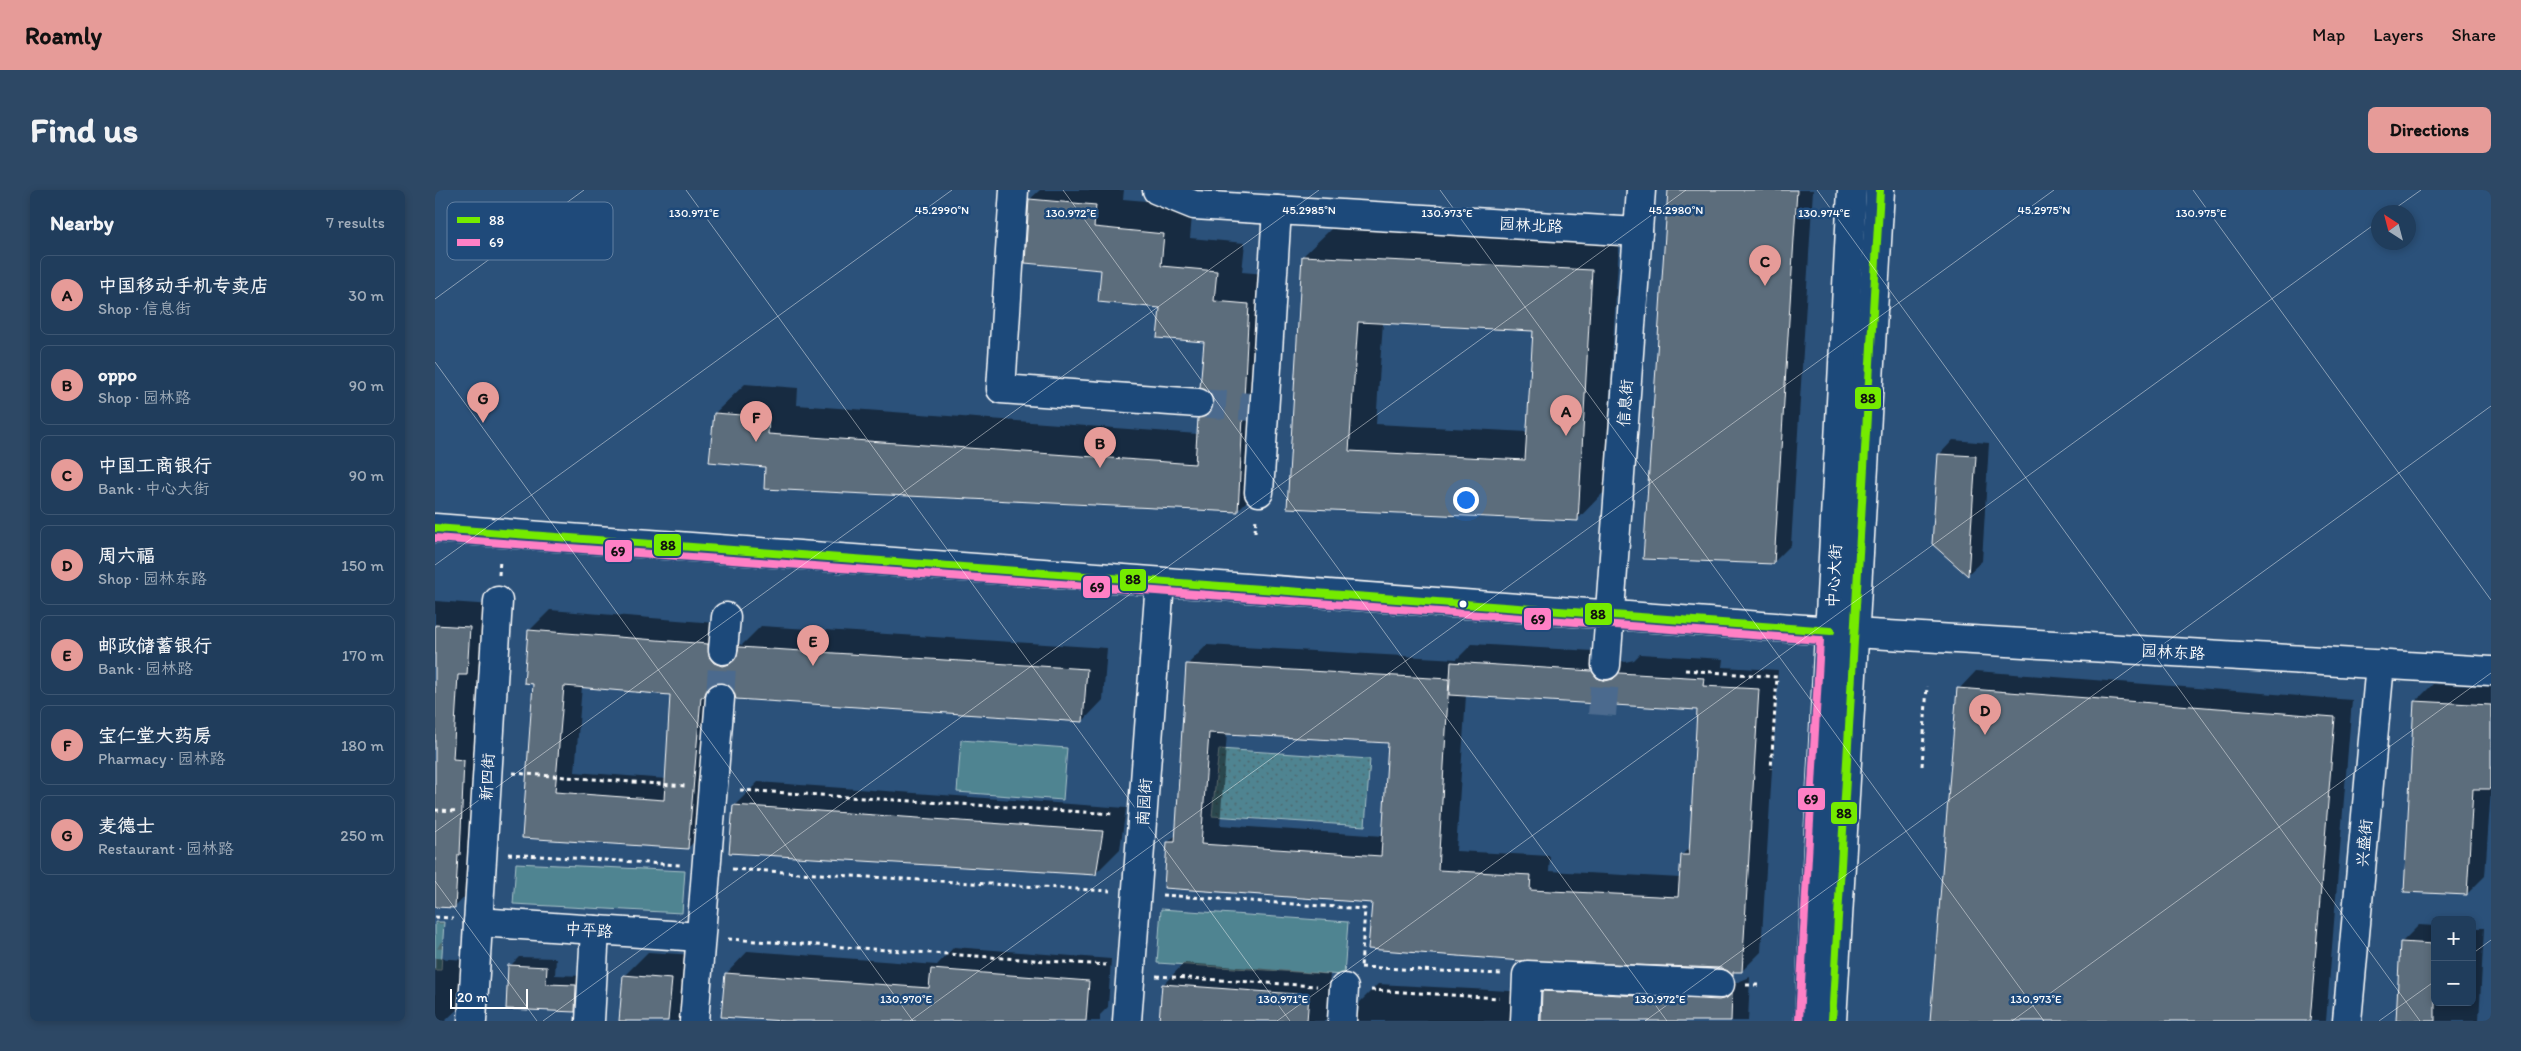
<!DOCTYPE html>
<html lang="en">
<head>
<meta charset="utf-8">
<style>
  body { margin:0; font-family:Itim,"LXGW WenKai TC",sans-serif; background:#2d4865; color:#f1f3f6 }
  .controls { position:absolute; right:15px; bottom:15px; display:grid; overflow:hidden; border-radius:8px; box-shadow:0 2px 8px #0003 }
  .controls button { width:45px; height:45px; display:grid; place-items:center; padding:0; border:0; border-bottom:1px solid #3d5672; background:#203d5c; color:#f1f3f6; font:25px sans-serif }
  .compass { position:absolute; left:1936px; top:15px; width:45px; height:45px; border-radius:50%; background:#203d5c; box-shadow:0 2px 8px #0003; rotate:324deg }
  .scale { position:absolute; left:15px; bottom:12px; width:78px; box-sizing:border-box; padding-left:5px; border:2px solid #fff; border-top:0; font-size:14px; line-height:18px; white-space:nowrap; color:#fff; -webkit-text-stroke:4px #1f4a7a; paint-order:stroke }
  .you { position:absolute; left:1030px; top:309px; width:18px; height:18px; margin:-12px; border:4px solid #fff; border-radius:50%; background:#1a73e8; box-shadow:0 0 0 8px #1a73e833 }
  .badge { display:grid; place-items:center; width:32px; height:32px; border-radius:50%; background:#e69b98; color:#111; font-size:16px; font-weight:700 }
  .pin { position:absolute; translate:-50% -41px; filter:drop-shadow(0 1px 2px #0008) }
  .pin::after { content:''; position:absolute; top:26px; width:18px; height:15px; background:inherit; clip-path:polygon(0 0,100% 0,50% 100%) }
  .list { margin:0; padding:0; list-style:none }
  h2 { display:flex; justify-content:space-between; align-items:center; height:65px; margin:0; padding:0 20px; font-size:21px }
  h2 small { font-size:16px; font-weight:400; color:#a2aebb }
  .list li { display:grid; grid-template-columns:32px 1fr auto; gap:15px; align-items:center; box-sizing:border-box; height:80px; margin:0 10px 10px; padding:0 10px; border:1px solid #3d5672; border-radius:8px }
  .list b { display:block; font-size:19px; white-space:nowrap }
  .list p { margin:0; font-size:16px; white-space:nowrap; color:#a2aebb }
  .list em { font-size:16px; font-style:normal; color:#a2aebb }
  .map { position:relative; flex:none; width:2056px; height:831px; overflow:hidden; border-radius:8px }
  header { display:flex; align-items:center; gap:30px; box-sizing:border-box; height:70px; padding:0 25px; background:#e69b98; color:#111 }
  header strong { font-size:24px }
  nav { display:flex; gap:28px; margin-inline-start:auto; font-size:18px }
  .intro { display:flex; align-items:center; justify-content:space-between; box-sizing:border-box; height:120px; padding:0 30px }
  h1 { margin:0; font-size:35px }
  .button { padding:12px 22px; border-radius:8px; background:#e69b98; color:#111; font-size:18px; font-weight:700 }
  main { display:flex; gap:30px; padding:0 30px }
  aside { flex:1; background:#203d5c; border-radius:8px; box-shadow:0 2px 8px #0003 }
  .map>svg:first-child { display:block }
  .grass { fill:url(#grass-dots); stroke:#a8c2c8 }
  .forest { fill:url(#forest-firs); stroke:#a8c2c8 }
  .park { fill:#508491; stroke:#a8c2c8 }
  .shadow { fill:#0007; fill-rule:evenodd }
  .building { fill:#5b6d7c; stroke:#fff; fill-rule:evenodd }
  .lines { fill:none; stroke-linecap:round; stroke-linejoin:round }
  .minor-tunnel { stroke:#4b6b8e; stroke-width:28; stroke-dasharray:28 14; stroke-linecap:butt }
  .minor-casing { stroke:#fff; stroke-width:31 }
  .major-casing { stroke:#fff; stroke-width:31 }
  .path { stroke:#fff; stroke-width:3; stroke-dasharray:4 4; stroke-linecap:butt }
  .minor { stroke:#1f4a7a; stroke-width:28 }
  .major { stroke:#1f4a7a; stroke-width:28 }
  .bus-1-casing { stroke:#1f4a7a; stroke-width:11 }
  .bus-2-casing { stroke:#1f4a7a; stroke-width:11 }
  .bus-1 { stroke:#75eb00; stroke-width:8 }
  .bus-2 { stroke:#ff80c5; stroke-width:8 }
  .ticks { fill:none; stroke:#fff; stroke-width:1; stroke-opacity:0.45 }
  .bus-dot { fill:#fff; stroke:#1f4a7a; stroke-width:2 }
  .labels { text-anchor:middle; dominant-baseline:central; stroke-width:5; stroke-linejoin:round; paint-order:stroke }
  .street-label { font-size:16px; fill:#fff; stroke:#1f4a7a }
  .key { fill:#1f4a7a; stroke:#6280a2; stroke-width:1 }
  .key-label { font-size:14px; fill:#fff }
  .ticks-label { font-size:12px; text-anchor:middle; fill:#fff; stroke:#1f4a7a; stroke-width:5; stroke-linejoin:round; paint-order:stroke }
  .line-badge { stroke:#1f4a7a; stroke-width:2 }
  .pale-badge-label { font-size:14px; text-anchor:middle; font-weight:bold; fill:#111 }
</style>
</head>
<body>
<header>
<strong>Roamly</strong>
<nav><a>Map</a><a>Layers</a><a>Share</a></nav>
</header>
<div class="intro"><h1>Find us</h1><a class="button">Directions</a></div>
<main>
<aside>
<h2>Nearby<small>7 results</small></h2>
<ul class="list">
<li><span class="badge">A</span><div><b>中国移动手机专卖店</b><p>Shop · 信息街</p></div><em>30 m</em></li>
<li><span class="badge">B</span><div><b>oppo</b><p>Shop · 园林路</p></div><em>90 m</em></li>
<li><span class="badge">C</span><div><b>中国工商银行</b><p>Bank · 中心大街</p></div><em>90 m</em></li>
<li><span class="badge">D</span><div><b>周六福</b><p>Shop · 园林东路</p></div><em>150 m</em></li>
<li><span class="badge">E</span><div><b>邮政储蓄银行</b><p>Bank · 园林路</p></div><em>170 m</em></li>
<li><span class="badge">F</span><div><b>宝仁堂大药房</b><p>Pharmacy · 园林路</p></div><em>180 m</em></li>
<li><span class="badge">G</span><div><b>麦德士</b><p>Restaurant · 园林路</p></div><em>250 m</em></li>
</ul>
</aside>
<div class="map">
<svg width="2056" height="831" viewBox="0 0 2056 831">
  <defs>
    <pattern id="grass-dots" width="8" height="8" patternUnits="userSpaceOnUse" patternTransform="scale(1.25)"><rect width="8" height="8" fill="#508491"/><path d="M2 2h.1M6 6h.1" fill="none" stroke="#4e6b72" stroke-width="1.8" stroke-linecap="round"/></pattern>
    <pattern id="forest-firs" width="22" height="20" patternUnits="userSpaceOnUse" patternTransform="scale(1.25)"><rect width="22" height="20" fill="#508491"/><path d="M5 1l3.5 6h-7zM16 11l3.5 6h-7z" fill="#4e6b72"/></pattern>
  </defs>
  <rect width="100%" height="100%" fill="#2b517a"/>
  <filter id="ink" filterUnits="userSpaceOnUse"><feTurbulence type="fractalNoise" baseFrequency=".02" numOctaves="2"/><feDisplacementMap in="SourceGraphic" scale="10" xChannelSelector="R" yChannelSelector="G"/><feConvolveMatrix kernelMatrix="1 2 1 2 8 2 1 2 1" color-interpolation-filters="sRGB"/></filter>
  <g filter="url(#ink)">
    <path class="grass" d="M784 559 935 569 930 636 777 626Z"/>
    <path class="forest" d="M0 732H9L6 780H0Z"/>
    <g class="park">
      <path d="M526 550 632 558 628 610 522 602Z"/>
      <path d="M81 673 250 681 247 723 78 714Z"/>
      <path d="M726 719 913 732 909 785 722 773Z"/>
    </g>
    <g class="shadow">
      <path d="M605 0H689L688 9 758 15 755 48 810 53 807 82 843 85 832 291 803 320 331 276 280 223 310 194 363 198 362 215 763 244 764 229 780 214 770 151 726 117 668 79 595 9Z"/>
      <path d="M1234 0H1378L1356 355 1338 373Z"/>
      <path d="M896 39 1184 53 1169 302 1142 330 854 316 868 66ZM948 132 1099 140 1093 242 941 234Z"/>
      <path d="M1518 250 1554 253 1547 371 1533 384 1499 353 1505 264Z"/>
      <path d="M0 411 57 415 54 461 44 471 40 547 51 548 42 694 20 717 0 716Z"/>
      <path d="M115 420 293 434 300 453 307 455 326 436 672 458 668 510 648 531 300 501 295 494 286 491 273 637 253 658 88 647 99 493 94 441ZM147 496 236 503 232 589 140 582Z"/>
      <path d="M1037 454 1176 462 1181 469 1190 472 1199 470 1205 464 1288 469 1287 477 1343 480 1326 762 1307 781H1302L1298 784 1294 780 1286 777 939 712 733 652 742 644 753 474 772 455 1022 469ZM1031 505 1264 519 1256 656 1247 665 1246 688 1114 681 1115 666 1021 661ZM792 543 954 552 948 646 785 635Z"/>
      <path d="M1541 481 1917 510 1891 831H1497L1524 499Z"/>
      <path d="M1998 494 2056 497V598L2050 686 2032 704 1980 512Z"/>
      <path d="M323 592 691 618 685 659 661 683 299 616Z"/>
      <path d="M1984 735 2000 736V812H2037V738H2049L2044 831H1962L1966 753Z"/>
      <path d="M519 757 676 769 673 817 665 825V831H366L291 784 313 761 502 775Z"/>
      <path d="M213 762 260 765 255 831H185L189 786Z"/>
      <path d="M84 767 121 768 120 785 150 786 149 812 139 821 75 776Z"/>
      <path d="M0 768 32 770 30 812 10 831H0Z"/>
      <path d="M749 773 895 784 891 831H725L728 795Z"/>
      <path d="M1127 784 1303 792 1315 787 1313 831H922L925 812 943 794 1093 802 1100 826 1106 828 1109 802Z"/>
    </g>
    <g class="building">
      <path d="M1233 0H1362L1339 374 1208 369Z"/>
      <path d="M594 9 661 15 659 37 729 44 726 76 782 81 779 111 814 114 803 322 329 299 330 277 274 272 279 223 334 227 333 244 760 274 763 228 776 222 779 214 777 206 765 198 769 152 722 148 725 118 663 112 666 80 590 73Z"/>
      <path d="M867 66 1157 80 1143 331 852 318ZM923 132 1098 141 1090 270 914 261Z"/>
      <path d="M1503 264 1541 266 1533 386 1497 354Z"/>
      <path d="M0 435 35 437 32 485H23L18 569 29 570 25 665H23L20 718 0 717Z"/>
      <path d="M93 440 273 454 274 467 279 473 287 476 295 474 300 469 304 457 652 479 648 532 301 509 299 502 294 495 287 493 279 494 272 499 269 507H266L253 659 87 648 98 494 89 493ZM129 496 235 505 229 610 120 602Z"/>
      <path d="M1016 472 1157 481 1162 488 1170 491 1178 489 1184 483 1269 488 1268 496 1324 499 1307 782H1298V786L1293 781 1286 778 1087 771 933 759 937 713 729 698 732 652H740L751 474 1014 489 1003 680 1096 685 1095 700 1243 707 1246 665H1254L1262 520 1014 505ZM774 543 953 553 946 666 766 654Z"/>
      <path d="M1522 498 1900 527 1875 831H1495Z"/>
      <path d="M1979 511 2056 515V599H2038L2032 705 1969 702Z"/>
      <path d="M298 615 668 641 661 685 294 663Z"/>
      <path d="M1965 752 2000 754V831H1961Z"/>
      <path d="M73 775 112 777 111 794 141 795 140 822 71 819Z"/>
      <path d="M496 779 654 791 651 831H349L286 827 290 783 494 798Z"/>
      <path d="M188 785 237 789 233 831H184Z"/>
      <path d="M727 794 874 805 872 831H724Z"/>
      <path d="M1107 801 1284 810 1292 808 1297 803 1296 831H1106Z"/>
    </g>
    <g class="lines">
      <g class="minor-tunnel">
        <path d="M763 213 830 218"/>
        <path d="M285 508 288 460"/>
        <path d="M1167 525 1171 475"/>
      </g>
      <defs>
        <g id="minor">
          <path d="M579 0 566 199 763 213"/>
          <path d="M722 0 759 15 1203 42"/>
          <path d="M824 302 842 20"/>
          <path d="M0 338 1396 441"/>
          <path d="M1419 443 2056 481"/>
          <path d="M288 460 291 427"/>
          <path d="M1171 475 1206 0"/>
          <path d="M43 732 265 747"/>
          <path d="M37 831 63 411"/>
          <path d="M155 831 160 740"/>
          <path d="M259 831 285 508"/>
          <path d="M692 831 725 392"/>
          <path d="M907 831 909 798"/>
          <path d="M1090 831 1092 785 1285 794"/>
          <path d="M1912 831 1945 474"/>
        </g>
        <g id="major">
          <path d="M1374 831 1417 0"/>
          <path d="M1397 831 1445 0"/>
        </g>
      </defs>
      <use href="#minor" class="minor-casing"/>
      <use href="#major" class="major-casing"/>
      <g class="path">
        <path d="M820 342 821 328"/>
        <path d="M64 385 65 369"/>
        <path d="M1250 480 1342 487 1336 579"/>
        <path d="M1487 576 1492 496"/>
        <path d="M78 583 251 596"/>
        <path d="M305 600 680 624"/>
        <path d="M0 620 24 621"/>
        <path d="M73 664 246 675"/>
        <path d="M297 679 675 701"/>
        <path d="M727 705 930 719 926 778"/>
        <path d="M0 727 18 728"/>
        <path d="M293 749 671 775"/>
        <path d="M926 777 1066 784"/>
        <path d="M721 786 882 796"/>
        <path d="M1311 795H1323"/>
        <path d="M936 800 1064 808"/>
      </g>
      <use href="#minor" class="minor"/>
      <use href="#major" class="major"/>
      <defs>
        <g id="bus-1">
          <path d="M0 338 1396 441"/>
          <path d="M1397 831 1445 0"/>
        </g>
        <path id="bus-2" d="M0 348 1385 450 1364 830"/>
      </defs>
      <use href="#bus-1" class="bus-1-casing"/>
      <use href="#bus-2" class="bus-2-casing"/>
      <use href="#bus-1" class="bus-1"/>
      <use href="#bus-2" class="bus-2"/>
    </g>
  </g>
  <path class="ticks" d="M251 0 855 831M628 0 1232 831M1005 0 1609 831M1382 0 1985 831M1758 0 2056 410M1955 22 1986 0M0 109 149 0M0 172 478 831M0 375 517 0M0 642 884 0M0 691 102 831M2037 764 2056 750M108 831 1251 0M475 831 1619 0M842 831 1944 31M1210 831 2056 216M1577 831 2056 483M1944 831 2000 791"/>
  <circle class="bus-dot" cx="1028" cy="414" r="4.5"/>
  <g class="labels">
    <g class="street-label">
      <text transform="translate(1096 35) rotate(3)">园林北路</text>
      <text transform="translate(1190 213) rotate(-86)">信息街</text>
      <text transform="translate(1399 386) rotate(-87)">中心大街</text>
      <text transform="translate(1738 462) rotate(3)">园林东路</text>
      <text transform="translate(52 587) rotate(-87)">新四街</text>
      <text transform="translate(709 612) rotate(-86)">南园街</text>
      <text transform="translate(1929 653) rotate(-85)">兴盛街</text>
      <text transform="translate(154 740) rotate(4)">中平路</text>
    </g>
  </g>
  <rect x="12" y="12" width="166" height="58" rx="8" class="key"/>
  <rect x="22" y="27" width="23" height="6" fill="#75eb00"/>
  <rect x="22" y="49" width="23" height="7" fill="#ff80c5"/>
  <g class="key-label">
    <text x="54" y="35">88</text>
    <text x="54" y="57">69</text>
  </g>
  <g class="ticks-label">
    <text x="507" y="24">45.2990°N</text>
    <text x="874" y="24">45.2985°N</text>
    <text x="1241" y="24">45.2980°N</text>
    <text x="1609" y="24">45.2975°N</text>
    <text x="259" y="27">130.971°E</text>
    <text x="636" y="27">130.972°E</text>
    <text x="1012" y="27">130.973°E</text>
    <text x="1389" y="27">130.974°E</text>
    <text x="1766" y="27">130.975°E</text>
    <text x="471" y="813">130.970°E</text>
    <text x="848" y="813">130.971°E</text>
    <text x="1225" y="813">130.972°E</text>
    <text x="1601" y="813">130.973°E</text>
  </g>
  <g class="line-badge">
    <rect x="1419" y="196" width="28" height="24" rx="5" fill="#75eb00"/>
    <rect x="218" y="343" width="29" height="24" rx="5" fill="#75eb00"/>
    <rect x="169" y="349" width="29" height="24" rx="5" fill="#ff80c5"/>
    <rect x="684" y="378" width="28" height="24" rx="5" fill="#75eb00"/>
    <rect x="647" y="385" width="29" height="24" rx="5" fill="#ff80c5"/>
    <rect x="1149" y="412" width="29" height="24" rx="5" fill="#75eb00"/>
    <rect x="1088" y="417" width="29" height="24" rx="5" fill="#ff80c5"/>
    <rect x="1362" y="597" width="29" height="24" rx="5" fill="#ff80c5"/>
    <rect x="1395" y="611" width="28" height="24" rx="5" fill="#75eb00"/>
  </g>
  <g class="pale-badge-label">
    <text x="1433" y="213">88</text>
    <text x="233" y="360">88</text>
    <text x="183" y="366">69</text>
    <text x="698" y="394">88</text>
    <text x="662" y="402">69</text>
    <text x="1163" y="429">88</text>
    <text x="1103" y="434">69</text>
    <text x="1376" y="614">69</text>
    <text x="1409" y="628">88</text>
  </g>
</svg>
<div class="controls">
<button>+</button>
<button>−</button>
</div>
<svg class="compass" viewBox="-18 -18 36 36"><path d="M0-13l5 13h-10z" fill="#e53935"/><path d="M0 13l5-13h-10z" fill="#a2aebb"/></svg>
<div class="scale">20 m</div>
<div class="you"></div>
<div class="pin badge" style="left:1131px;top:246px">A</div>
<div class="pin badge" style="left:665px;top:278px">B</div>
<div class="pin badge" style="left:1330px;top:96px">C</div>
<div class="pin badge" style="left:1550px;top:545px">D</div>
<div class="pin badge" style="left:378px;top:476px">E</div>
<div class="pin badge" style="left:321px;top:252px">F</div>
<div class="pin badge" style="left:48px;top:233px">G</div>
</div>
</main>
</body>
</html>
